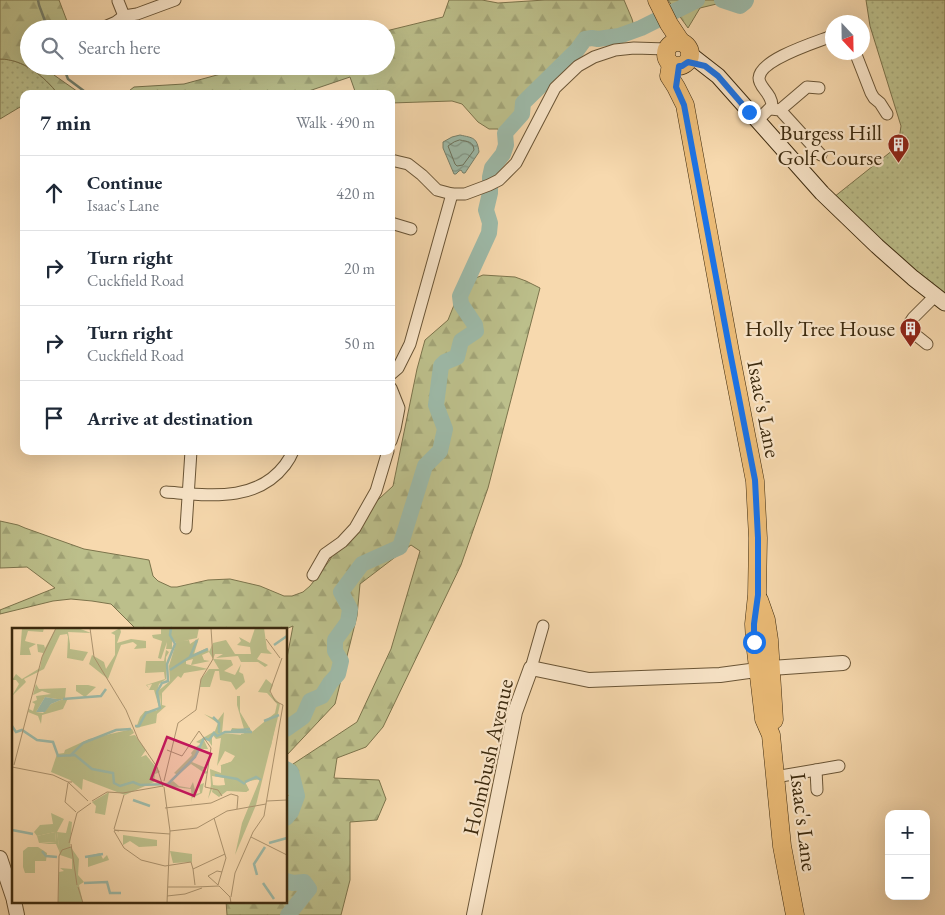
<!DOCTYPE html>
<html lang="en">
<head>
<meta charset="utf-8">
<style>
  body { margin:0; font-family:"EB Garamond",serif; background:#f6f6f7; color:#1f2937 }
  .controls { position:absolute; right:15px; bottom:15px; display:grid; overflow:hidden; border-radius:10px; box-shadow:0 5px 20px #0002 }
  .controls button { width:45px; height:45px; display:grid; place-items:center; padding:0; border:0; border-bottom:1px solid #e0e1e3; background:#fff; color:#1f2937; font:25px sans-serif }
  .compass { position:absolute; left:825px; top:15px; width:45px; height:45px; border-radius:50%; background:#fff; box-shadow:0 5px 20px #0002; rotate:158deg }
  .stop { position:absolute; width:15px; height:15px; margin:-11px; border:4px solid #1a73e8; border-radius:50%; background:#fff }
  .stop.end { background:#1a73e8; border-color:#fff; box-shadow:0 1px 5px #0008 }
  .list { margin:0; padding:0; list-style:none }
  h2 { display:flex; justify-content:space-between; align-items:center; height:65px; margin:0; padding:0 20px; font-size:21px }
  h2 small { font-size:16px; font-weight:400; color:#747a83 }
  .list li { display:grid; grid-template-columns:32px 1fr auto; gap:15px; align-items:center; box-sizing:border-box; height:75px; padding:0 20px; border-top:1px solid #e0e1e3 }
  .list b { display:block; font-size:19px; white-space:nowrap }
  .list p { margin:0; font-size:16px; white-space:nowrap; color:#747a83 }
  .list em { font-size:16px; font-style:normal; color:#747a83 }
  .icon { flex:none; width:28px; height:28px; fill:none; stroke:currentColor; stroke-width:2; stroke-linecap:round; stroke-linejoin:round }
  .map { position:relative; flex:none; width:945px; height:915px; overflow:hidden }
  .search { position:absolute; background:#fff; box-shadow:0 5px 20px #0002; left:20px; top:20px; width:375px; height:55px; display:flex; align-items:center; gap:12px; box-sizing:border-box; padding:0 18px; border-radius:28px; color:#747a83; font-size:19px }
  .panel { position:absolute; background:#fff; box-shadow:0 5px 20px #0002; left:20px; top:90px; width:375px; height:365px; border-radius:10px }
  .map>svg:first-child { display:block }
  .grass { fill:url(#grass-dots); stroke:#7c744c }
  .forest { fill:url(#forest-firs); stroke:#7c744c }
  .water { fill:url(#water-waves); stroke:#76806b }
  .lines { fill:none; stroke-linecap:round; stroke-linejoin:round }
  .shore { stroke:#6c725c; stroke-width:1 }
  .stream { stroke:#76806b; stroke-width:2.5 }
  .river { stroke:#9dbaa9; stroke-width:16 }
  .minor-casing { stroke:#6a5536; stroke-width:13 }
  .tertiary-casing { stroke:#6a5536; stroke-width:16 }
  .secondary-casing { stroke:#3b290e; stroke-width:17 }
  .primary-casing { stroke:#3b290e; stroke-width:19 }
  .minor { stroke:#fae6ca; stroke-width:11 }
  .tertiary { stroke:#fae6ca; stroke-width:14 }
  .secondary { stroke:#fae6ca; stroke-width:15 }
  .primary { stroke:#ecbc77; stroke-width:18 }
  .route { stroke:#1a73e8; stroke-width:6 }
  .labels { text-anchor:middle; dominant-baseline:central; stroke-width:4.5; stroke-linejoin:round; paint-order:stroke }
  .poi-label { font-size:22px; fill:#3b290e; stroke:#fae6ca; text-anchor:end }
  .street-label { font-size:22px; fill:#3b290e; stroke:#fae6ca }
  .inset-river { fill:none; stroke:#9dbaa9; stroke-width:2.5 }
  .inset-road { fill:none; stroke:#ac936e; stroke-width:1 }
  .view { fill:#c2185b; fill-opacity:0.15; stroke:#c2185b; stroke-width:2.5 }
  .inset-edge { fill:none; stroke:#3b290e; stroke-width:2.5 }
</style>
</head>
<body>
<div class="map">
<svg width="945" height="915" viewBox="0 0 945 915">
  <defs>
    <pattern id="grass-dots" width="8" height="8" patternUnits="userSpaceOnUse" patternTransform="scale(1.25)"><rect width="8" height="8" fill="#bcbf8b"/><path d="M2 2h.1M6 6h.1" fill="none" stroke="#a2a477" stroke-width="1.8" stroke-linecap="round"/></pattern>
    <pattern id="forest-firs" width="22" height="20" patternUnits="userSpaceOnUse" patternTransform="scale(1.25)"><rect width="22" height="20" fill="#bcbf8b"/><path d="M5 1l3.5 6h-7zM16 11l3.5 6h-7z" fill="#a2a477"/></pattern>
    <pattern id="water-waves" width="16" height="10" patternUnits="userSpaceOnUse" patternTransform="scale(1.25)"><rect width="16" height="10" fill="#9dbaa9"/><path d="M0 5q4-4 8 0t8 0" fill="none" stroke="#819788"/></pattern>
  </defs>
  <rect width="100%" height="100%" fill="#f7d9ae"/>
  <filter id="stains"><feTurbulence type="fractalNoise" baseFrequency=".004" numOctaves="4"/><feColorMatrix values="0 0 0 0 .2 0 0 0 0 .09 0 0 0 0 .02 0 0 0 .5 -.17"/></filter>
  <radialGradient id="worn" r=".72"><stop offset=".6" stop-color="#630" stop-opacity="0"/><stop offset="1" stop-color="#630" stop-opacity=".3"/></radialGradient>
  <g class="grass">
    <path d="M866 0H945V303L829 201 898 146 901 126 870 26Z"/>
    <path d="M0 59C23 59 44 76 58 94H24V113L20 107 0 119Z"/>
  </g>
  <g class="forest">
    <path d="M0 0H59L70 29H29V66H56L54 75 81 94H58C44 76 23 59 0 59Z"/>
    <path d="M449 0H482L498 3 545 0H624L632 19 635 30 585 36 570 59 534 93 500 135 498 129H489L478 122 462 104 452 101 391 103V94H356L350 77 300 94H125L134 87 184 84 250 66H386V31L443 17Z"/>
    <path d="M668 0H733L700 8 688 28Z"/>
    <path d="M483 275 515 277 526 281 540 288 488 488 461 565 383 727 366 747 337 758 334 778 379 780 386 799 377 820 350 822V880L341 915H227L226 901H286V797L294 791 290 766 357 722 391 649 420 551 411 545 360 584 357 616 335 704 286 756V663L293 626 286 629H136L111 604 92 601 71 599 53 601 0 614V610L55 588 27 567 0 568V521L18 525 25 528 84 549 149 560 153 576 158 581 171 587H177L208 580 230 579 260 586 284 596H292L303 592 310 586 330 560 335 550 367 510 393 486 417 369 425 340 448 320 460 290 466 282Z"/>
  </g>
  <path class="water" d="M460 135C473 138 477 137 479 152L465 173H463L461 170 459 171 456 174H454L443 148V142L452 137Z"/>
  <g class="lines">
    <path class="shore" d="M460 140C468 142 473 141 474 150L463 165 457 166 455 164 448 146 454 142Z"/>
    <g class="stream">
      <path d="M38 0 39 5 48 29"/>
      <path d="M63 66 68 79 88 94"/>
    </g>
    <g class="river">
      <path d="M722 0 740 6 745 2 746 0"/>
      <path d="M286 729 303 717 310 701 322 696 330 683 338 674 341 661 335 651V640L348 622 350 609 341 592 362 564 400 547 425 466 440 451 445 429 436 405 441 366 445 362 457 357 461 341 476 331 475 325 461 304 460 296 489 233 490 223 486 210 490 193V177L492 168 503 154 506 145 505 133 522 114 523 103 577 50 585 39 592 38 598 39 619 36 641 28 697 0"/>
      <path d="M286 769 291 772 297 796 291 812 286 818"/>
      <path d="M286 881 293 883 304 882 309 889 288 915"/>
    </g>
    <defs>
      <g id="minor">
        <path d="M118 1 124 16"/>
        <path d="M100 29 116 22 124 16 137 14 175 0"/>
        <path d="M855 52 871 93 874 98 880 103 887 114"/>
        <path d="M771 109 780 110 821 155"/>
        <path d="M780 110 807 87 819 88"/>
        <path d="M757 121 772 106C772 93 759 88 759 78 760 59 817 42 832 36"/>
        <path d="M391 160 408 164 422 175 437 190 452 194H465L489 185 499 180 516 163 555 88 578 66 594 57 615 50 634 48 667 49"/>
        <path d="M391 223 411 229"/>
        <path d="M927 344 912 332 909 324 913 318 935 296"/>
        <path d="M391 374 398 368 410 344 452 194"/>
        <path d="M391 388 399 408 395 429 391 441"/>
        <path d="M166 492C208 495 256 503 285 465 288 461 291 456 293 451"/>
        <path d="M186 528 191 451"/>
        <path d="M313 575 325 554 342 542 355 528 376 491 388 451"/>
        <path d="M531 668 543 626"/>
        <path d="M816 770 817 790"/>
        <path d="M775 777 839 766"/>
      </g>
      <g id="tertiary">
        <path d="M0 858 14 900"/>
        <path d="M14 901 17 915"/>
        <path d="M474 915 515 712 531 668 589 680 720 675 771 668 843 663"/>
      </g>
      <path id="secondary" d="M691 55 718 76 822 193 877 246 913 278 945 303"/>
      <g id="primary">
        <path d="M657 0 669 24 681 42"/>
        <circle cx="678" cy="54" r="12"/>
        <path d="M671 64 669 76 676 87 685 105 730 352 755 481 758 538 757 595 754 624 755 642 764 719 771 735 782 846 795 915"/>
        <path d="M759 600 766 620 769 640 774 720"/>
      </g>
    </defs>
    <use href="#minor" class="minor-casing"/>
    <use href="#tertiary" class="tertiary-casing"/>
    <use href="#secondary" class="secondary-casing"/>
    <use href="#primary" class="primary-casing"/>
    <use href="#minor" class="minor"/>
    <use href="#tertiary" class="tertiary"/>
    <use href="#secondary" class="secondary"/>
    <use href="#primary" class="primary"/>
  </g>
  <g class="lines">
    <path class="route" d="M749 112 718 76 705 66 688 62 682 66H679L676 87 684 105 730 352 755 480 758 538V595L754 624V642"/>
  </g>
  <defs>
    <symbol id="building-pin" viewBox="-11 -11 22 30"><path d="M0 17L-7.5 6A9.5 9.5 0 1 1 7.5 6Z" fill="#8f2418" stroke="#fae6ca"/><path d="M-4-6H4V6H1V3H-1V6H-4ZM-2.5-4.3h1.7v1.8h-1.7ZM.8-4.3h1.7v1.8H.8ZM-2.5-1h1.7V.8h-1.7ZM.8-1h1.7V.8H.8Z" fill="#fff"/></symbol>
  </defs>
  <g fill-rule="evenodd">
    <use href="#building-pin" x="886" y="132" width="25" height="34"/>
    <use href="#building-pin" x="898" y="316" width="25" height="34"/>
  </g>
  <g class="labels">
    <g class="poi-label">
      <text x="882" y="132">Burgess Hill<tspan x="882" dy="25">Golf Course</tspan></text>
      <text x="895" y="328">Holly Tree House</text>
    </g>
    <g class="street-label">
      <text transform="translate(764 409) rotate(79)">Isaac's Lane</text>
      <text transform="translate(488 757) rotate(-77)">Holmbush Avenue</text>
      <text transform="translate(804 822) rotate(83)">Isaac's Lane</text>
    </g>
  </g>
  <g transform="translate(12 628)">
    <rect width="275" height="275" fill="#f7d9ae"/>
    <path d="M120 101 122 105 117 108 123 107 134 122 129 129 134 127 148 144 143 146 142 154 113 167 71 151 70 162 58 152 39 144 45 126 52 125 53 122 77 111ZM43 204 44 214 27 215 25 208ZM16 219H26L35 225 34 233H23V245H13L11 239V223Z" fill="#bcbf8b"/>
    <path d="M10 0H32L31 4 16 3 13 13 24 16 17 20 19 27H8ZM44 0H66L79 5 56 4 58 16V21L76 24 71 33 55 30 56 9 55 6 48 7 32 41 12 51 14 54 0 68 7 56 4 52H0L4 46 10 51 28 40 31 25 26 24 25 16 32 17 33 20ZM108 0 109 4 105 15 119 11 134 13V20L122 21 125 17 121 14 109 17 96 51 77 36 80 27 92 34 94 41 103 27V7L99 5ZM149 0H187L185 10 171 13 177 12 178 16 187 10 182 26 195 20 197 24 190 27 192 32 198 33 179 37 181 31 174 33V36L196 41 172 45 169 50 166 48 150 65V77L154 78 145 86 144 95 124 100 128 89 133 83H144L149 78 148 66 147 79 142 62H137L140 56 135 57 137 60 134 57 153 51 152 44 133 45 134 33H152L154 22 157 24 154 29V51L147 56 145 64 158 53 157 38 164 15 160 10V21H154L155 14 149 31 146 30 150 13 141 10 140 7 149 6ZM243 0H252L255 21 260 26 249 25 245 31 256 37 253 39 246 34H229L226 28 204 30 211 26H203L201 31 197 24 201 15 214 12 223 26H239L238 19 225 17 229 13 227 9 238 15ZM201 31 219 32 221 37 212 43 223 47 229 36 227 44 231 46 233 54 224 62 219 54 208 52 207 43H203L198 59H188L189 51 197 41H207ZM254 51 261 57 258 65 268 76 259 118 244 149 233 154 237 162 234 164 214 161 212 150 200 148 201 157 207 158 201 159 196 171 199 157 198 141 209 145V137L219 134 223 128 213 123 205 138 209 110 204 111 200 106V118L195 111 192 112 196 121H189L180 134 194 140 190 141 196 144 194 146 179 136 166 147 162 145 180 127 179 125 185 118 190 116 184 114 203 103 206 95 192 86 206 92 212 84 210 105 231 107 235 102 219 103 220 100 232 101 225 77V68H228V84L240 104 263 85 265 76 255 65 246 64ZM24 56 27 61 54 60 53 70H56L51 81 30 87 29 96 26 88 16 84 17 81 21 83 23 76 20 74 25 72 24 68 39 66 30 63 21 67ZM33 69 45 71H51L39 76 31 85 24 84ZM64 57H76L84 59 73 69 64 63ZM122 126 127 133 133 134 111 139 112 128ZM161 153 167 158 178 160 181 154 184 166 188 165 187 157 192 155 190 165 180 170V175L179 161 153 158ZM39 185 52 191 45 204 48 225 44 216H29L44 214 43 204 25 208 22 204 28 197 41 196Z" fill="#bcbf8b" fill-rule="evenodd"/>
    <path d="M266 89 244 177 223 227 230 195 248 151 233 154 237 162 234 164 215 163 207 169 200 164 201 158 213 157 211 138H208L228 130 229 106 240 104 255 96 259 90ZM97 164 93 187 83 185 84 178 80 174ZM57 193 60 194 58 218 67 231 66 247 72 254 67 257 71 275H46L47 244 52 243 48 240 60 241V231L48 227 45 204 54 205ZM111 207 145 212V218L127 219 118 213 111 217ZM158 223 180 226V234L161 235ZM88 225 91 231 95 227 97 232 76 239V228Z" fill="#bcbf8b"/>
    <path d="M33 69 44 71H51L39 76 33 84H24Z" fill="#9dbaa9"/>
    <path class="inset-river" d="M262 17 275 8M178 29 196 21M158 42 178 29 185 12M51 71 89 68 94 61M201 89 207 95V105M252 93 267 87M0 98 4 104 10 102 25 112 41 114 46 128 63 127 80 141 101 145 102 155 108 158 121 154 128 157 156 156 183 129 192 110 197 112 202 105 205 108 213 104H240M123 98H127L134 85 148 80 145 64 150 55 156 53 155 36 163 16 158 7 159 0M219 103 238 101M58 128 71 115 104 102 119 101M203 147 225 151 233 156M233 154 244 149 249 152M121 172 138 178M0 202 21 206M257 215 275 210M30 223 34 228 45 229M73 229 91 226M245 247 242 236 253 219M72 255 95 254 98 265H109M251 255 262 271"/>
    <path class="inset-road" d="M78 0 82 29 114 82 126 111 145 139 151 159M254 11 268 30M155 122 170 128 187 103 199 120 193 159 206 162 210 168M2 137 30 29 44 0M0 139 41 147 56 154M152 153 166 95 184 82 189 51 201 31 199 0M60 154H56L76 173M56 155 53 174 64 184M152 159 158 203 155 275M80 173 95 164 111 165 151 158M255 173 275 172M254 176 271 77 263 73 258 63 270 30M153 180 199 175 219 166 226 168 225 181M65 185 79 175M202 190 214 230 206 257 196 248 205 243 210 244M102 201 112 167M102 203 112 220 129 232 153 238 179 234 181 241M107 203 102 202 158 206M158 203 185 200 215 183 254 176M239 209 275 227M57 215 65 185M59 216 65 257M181 241 213 226M181 241 183 257M66 259 71 275M156 259H184M184 259 207 258 218 269 219 275M155 268 173 266 190 260M219 269 223 245 241 204 252 188 254 176M46 275 47 228 50 222 59 219"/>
    <path class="view" d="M155 109 199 126 182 168 139 151Z"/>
    <rect width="275" height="275" class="inset-edge"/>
  </g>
  <rect width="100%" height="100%" filter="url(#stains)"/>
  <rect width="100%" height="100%" fill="url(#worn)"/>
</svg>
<div class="controls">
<button>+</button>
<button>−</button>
</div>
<svg class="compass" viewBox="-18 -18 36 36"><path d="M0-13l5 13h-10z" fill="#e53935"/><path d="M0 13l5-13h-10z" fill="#747a83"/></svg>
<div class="stop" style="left:754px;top:642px"></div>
<div class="stop end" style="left:749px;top:112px"></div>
<div class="search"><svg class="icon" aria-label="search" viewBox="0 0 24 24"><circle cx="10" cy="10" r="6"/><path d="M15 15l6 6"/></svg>Search here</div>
<section class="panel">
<h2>7 min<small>Walk · 490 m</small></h2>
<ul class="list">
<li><svg class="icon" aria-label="ahead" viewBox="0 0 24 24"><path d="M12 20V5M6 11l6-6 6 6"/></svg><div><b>Continue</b><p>Isaac's Lane</p></div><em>420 m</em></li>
<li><svg class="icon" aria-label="right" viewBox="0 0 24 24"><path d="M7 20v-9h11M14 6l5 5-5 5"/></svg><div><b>Turn right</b><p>Cuckfield Road</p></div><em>20 m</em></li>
<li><svg class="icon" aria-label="right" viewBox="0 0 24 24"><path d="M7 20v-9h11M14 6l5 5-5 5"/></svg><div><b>Turn right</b><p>Cuckfield Road</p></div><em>50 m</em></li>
<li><svg class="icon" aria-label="arrive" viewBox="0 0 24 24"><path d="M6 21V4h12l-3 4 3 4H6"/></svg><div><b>Arrive at destination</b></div></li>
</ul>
</section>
</div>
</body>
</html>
